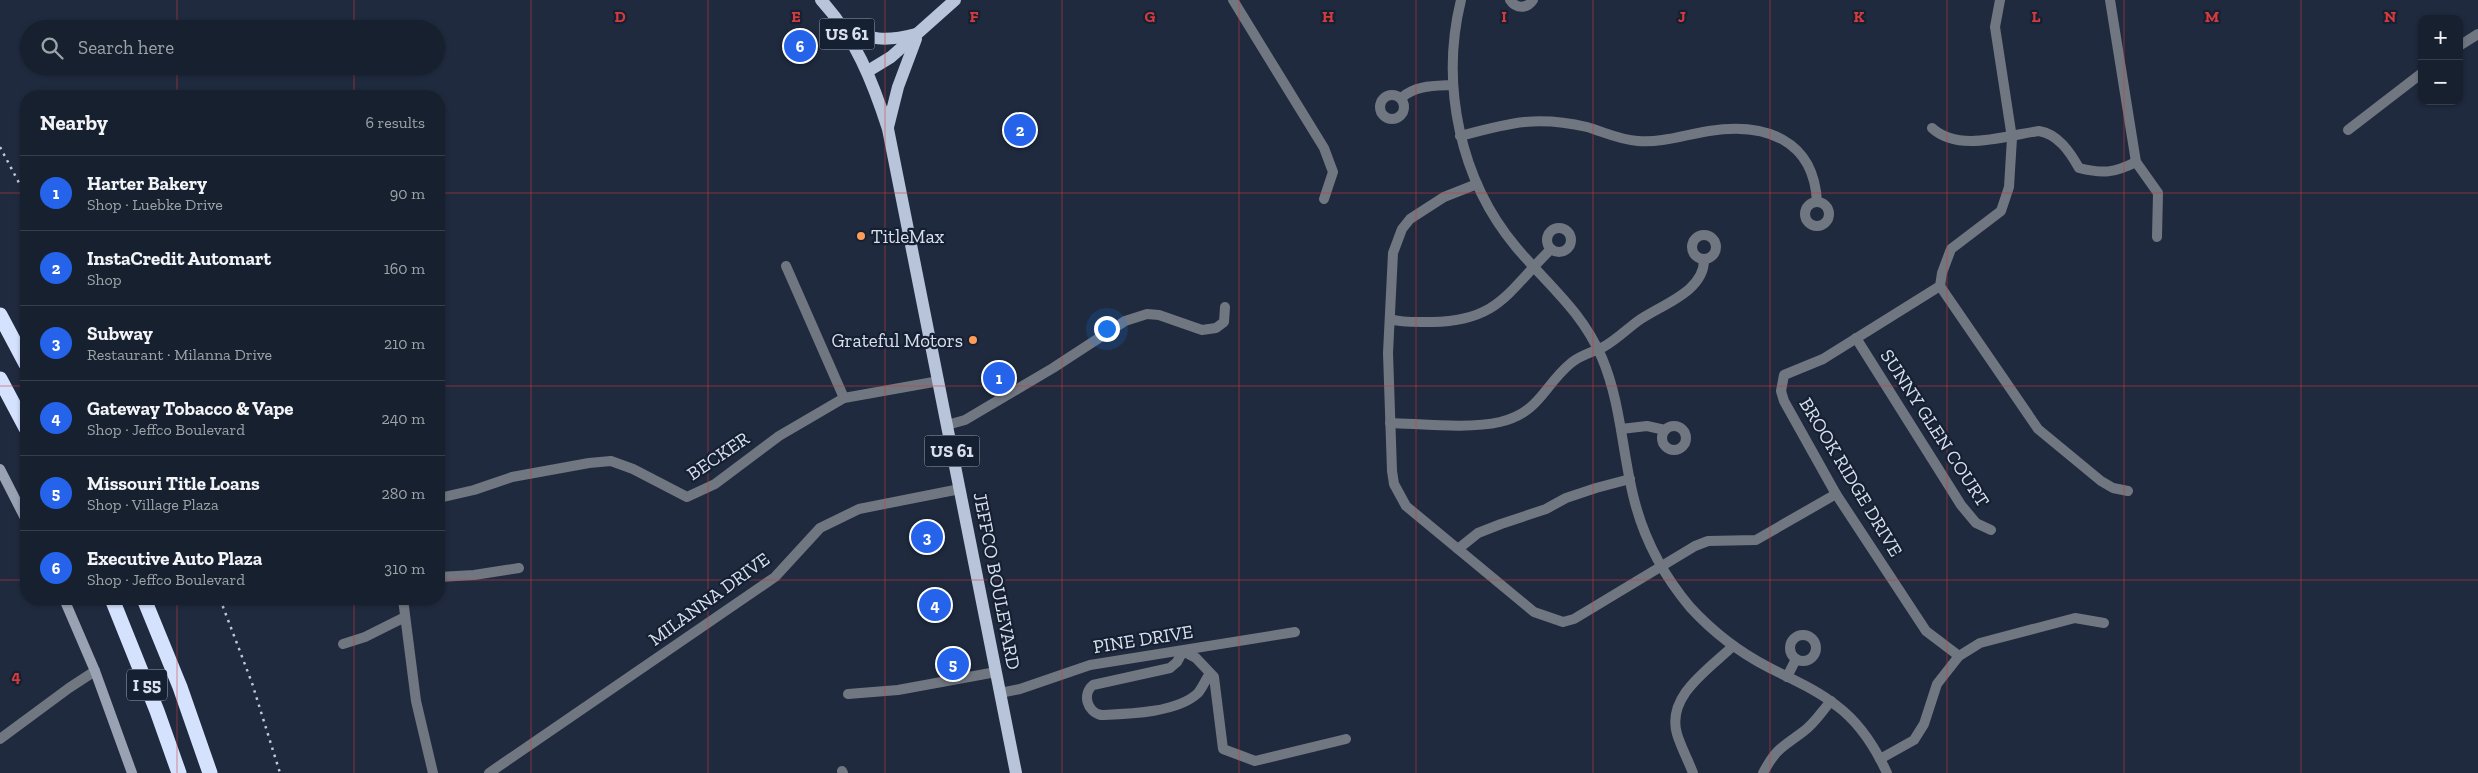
<!DOCTYPE html>
<html lang="en">
<head>
<meta charset="utf-8">
<style>
  body { margin:0; font-family:"Zilla Slab",serif; background:#242d3a; color:#f1f3f6 }
  .controls { position:absolute; right:15px; top:15px; display:grid; overflow:hidden; border-radius:10px; box-shadow:0 1px 4px #0004 }
  .controls button { width:45px; height:45px; display:grid; place-items:center; padding:0; border:0; border-bottom:1px solid #363e4a; background:#17202e; color:#f1f3f6; font:25px sans-serif }
  .you { position:absolute; left:1106px; top:328px; width:18px; height:18px; margin:-12px; border:4px solid #fff; border-radius:50%; background:#1a73e8; box-shadow:0 0 0 8px #1a73e833 }
  .badge { display:grid; place-items:center; width:32px; height:32px; border-radius:50%; background:#2563eb; color:#fff; font-size:16px; font-weight:700 }
  .pin { position:absolute; translate:-50% -50%; border:2px solid #fff; box-shadow:0 1px 5px #0006 }
  .list { margin:0; padding:0; list-style:none }
  h2 { display:flex; justify-content:space-between; align-items:center; height:65px; margin:0; padding:0 20px; font-size:21px }
  h2 small { font-size:16px; font-weight:400; color:#9ea3aa }
  .list li { display:grid; grid-template-columns:32px 1fr auto; gap:15px; align-items:center; box-sizing:border-box; height:75px; padding:0 20px; border-top:1px solid #363e4a }
  .list b { display:block; font-size:19px; white-space:nowrap }
  .list p { margin:0; font-size:16px; white-space:nowrap; color:#9ea3aa }
  .list em { font-size:16px; font-style:normal; color:#9ea3aa }
  .icon { flex:none; width:28px; height:28px; fill:none; stroke:currentColor; stroke-width:2; stroke-linecap:round; stroke-linejoin:round }
  .map { position:relative; flex:none; width:2478px; height:773px; overflow:hidden }
  .search { position:absolute; background:#17202e; box-shadow:0 1px 4px #0004; left:20px; top:20px; width:425px; height:55px; display:flex; align-items:center; gap:12px; box-sizing:border-box; padding:0 18px; border-radius:28px; color:#9ea3aa; font-size:19px }
  .panel { position:absolute; background:#17202e; box-shadow:0 1px 4px #0004; left:20px; top:90px; width:425px; height:515px; border-radius:20px }
  .map>svg:first-child { display:block }
  .lines { fill:none; stroke-linecap:round; stroke-linejoin:round }
  .street { stroke:#717781; stroke-width:10 }
  .secondary { stroke:#99a2b3; stroke-width:10 }
  .primary { stroke:#b8c4da; stroke-width:12 }
  .highway { stroke:#d4e2fd; stroke-width:15 }
  .rail { stroke:#bfc8d6; stroke-width:2.5; stroke-dasharray:2.5 5; stroke-linecap:butt }
  .grid { fill:none; stroke:#d63a3c; stroke-width:1; stroke-opacity:0.55 }
  .poi-dot { fill:#fe9c58; stroke:#162033; stroke-width:2 }
  .labels { text-anchor:middle; dominant-baseline:central; stroke-width:4.5; stroke-linejoin:round; paint-order:stroke }
  .shield { fill:#162033; stroke:#9ea6b5; stroke-width:1 }
  .shield-label { font-size:18px; font-weight:bold; fill:#d8e0ed }
  .poi-label { font-size:19px; fill:#d8e0ed; stroke:#162033; text-anchor:start }
  .street-label { font-size:19px; fill:#d8e0ed; stroke:#162033 }
  .grid-label { font-size:16px; text-anchor:middle; font-weight:bold; fill:#d63a3c; stroke:#162033; stroke-width:4.5; stroke-linejoin:round; paint-order:stroke }
</style>
</head>
<body>
<div class="map">
<svg width="2478" height="773" viewBox="0 0 2478 773">
  <rect width="100%" height="100%" fill="#1f2a3e"/>
  <g class="lines">
    <g class="street">
      <path d="M1233 0 1324 148 1333 172 1324 199"/>
      <path d="M1461 0C1440 85 1460 180 1516 247 1548 285 1582 311 1602 358 1621 403 1622 452 1634 499 1644 539 1664 576 1690 607 1712 631 1739 652 1768 667 1791 679 1816 689 1837 706 1860 723 1875 747 1887 773"/>
      <path d="M1510 0C1516 9 1527 9 1533 0"/>
      <path d="M2110 0 2136 162 2158 193 2157 237"/>
      <path d="M2459 46 2478 34"/>
      <circle cx="1392" cy="107" r="12"/>
      <path d="M1401 98C1416 85 1434 86 1453 85"/>
      <path d="M1932 128C1959 153 2007 135 2039 131 2058 134 2070 152 2079 168 2103 174 2114 173 2136 162"/>
      <path d="M2348 130 2422 73"/>
      <path d="M1460 136C1509 123 1536 115 1587 127 1604 132 1620 140 1638 141 1662 143 1684 135 1709 131 1764 122 1814 139 1817 202"/>
      <path d="M1477 184 1444 197 1410 219 1402 229 1393 253 1388 353 1392 471 1394 484 1406 506 1534 612 1563 622 1574 619 1695 546 1708 541 1756 540 1836 494"/>
      <circle cx="1817" cy="214" r="12"/>
      <circle cx="1559" cy="240" r="12"/>
      <circle cx="1704" cy="247" r="12"/>
      <path d="M786 266 844 398"/>
      <path d="M1940 286 2038 429 2101 481 2113 488 2128 491"/>
      <path d="M1390 319C1403 323 1418 322 1432 322 1499 321 1508 291 1551 249"/>
      <path d="M1856 338 1961 505 1976 523 1991 530"/>
      <path d="M1390 423C1423 424 1470 429 1500 422 1541 412 1543 386 1571 363 1580 355 1594 352 1605 346 1617 339 1627 329 1638 321 1660 305 1705 292 1704 259"/>
      <path d="M947 425 965 420 1053 368 1125 321 1147 314 1159 315 1202 330 1216 328 1224 322 1225 307"/>
      <circle cx="1674" cy="438" r="12"/>
      <path d="M1621 429 1647 426 1665 430"/>
      <path d="M439 498 474 490 512 477 589 463 611 461 633 469 687 497 715 484 779 436 844 398 939 381"/>
      <path d="M1458 549 1478 533 1501 524 1546 509 1566 498 1596 488 1630 479"/>
      <path d="M439 577 474 575 519 568"/>
      <path d="M403 599 416 701 433 773"/>
      <circle cx="1803" cy="648" r="13"/>
      <path d="M343 644 365 637 405 617"/>
      <path d="M1959 656 1926 631 1836 494 1784 401 1781 391 1784 375 1823 359 1940 286 1942 273 1951 249 2001 211 2009 187 2012 138 1995 27 2000 0"/>
      <path d="M1210 673C1206 679 1203 687 1198 693 1177 713 1128 714 1101 715 1087 712 1082 694 1093 685L1170 668 1177 662 1183 651 1196 658 1214 677 1223 749 1255 761 1346 739"/>
      <path d="M1787 677 1796 659"/>
      <path d="M1000 693 1020 689 1090 665 1295 632"/>
      <path d="M848 694 898 690 996 672"/>
      <path d="M0 739 69 688 95 671"/>
      <path d="M1880 759 1914 740 1924 724 1937 684 1959 656 1980 643 2075 618 2104 623"/>
      <path d="M842 771 843 773"/>
      <path d="M489 773 775 577 820 528 859 509 960 489"/>
      <path d="M1693 773C1688 760 1681 747 1677 734 1666 696 1709 669 1733 646"/>
      <path d="M1763 773C1777 747 1782 748 1804 731 1815 723 1822 711 1831 701"/>
    </g>
    <g class="secondary">
      <path d="M0 469 26 520"/>
      <path d="M64 599 95 671 132 773"/>
    </g>
    <g class="primary">
      <path d="M821 0C855 37 873 82 888 129L1016 773"/>
      <path d="M842 27C871 40 885 42 916 34"/>
      <path d="M868 71 891 57 955 0"/>
      <path d="M888 127 898 87 916 39"/>
    </g>
    <g class="highway">
      <path d="M0 315 26 364"/>
      <path d="M0 379 26 428"/>
      <path d="M112 599 157 711 179 773"/>
      <path d="M144 599 180 687 210 773"/>
    </g>
    <g class="rail">
      <path d="M0 147 26 196"/>
      <path d="M220 599 252 683 280 773"/>
    </g>
  </g>
  <path class="grid" d="M177 0V29M354 0V29M531 0V773M708 0V773M885 0V773M1062 0V773M1239 0V773M1416 0V773M1593 0V773M1770 0V773M1947 0V773M2124 0V773M2301 0V773M177 66V96M354 66V96M0 193H26M439 193H2478M0 386H26M439 386H2478M0 580H26M439 580H2478M177 599V773M354 599V773"/>
  <g class="poi-dot">
    <circle cx="861" cy="236" r="5"/>
    <circle cx="973" cy="340" r="5"/>
  </g>
  <g class="labels">
    <g class="shield">
      <rect x="819.5" y="18.5" width="55" height="31" rx="4"/>
      <rect x="924.5" y="435.5" width="55" height="31" rx="4"/>
      <rect x="127" y="669.5" width="40" height="31" rx="4"/>
    </g>
    <g class="shield-label">
      <text x="847" y="34">US 61</text>
      <text x="952" y="451">US 61</text>
      <text x="147" y="685">I 55</text>
    </g>
    <g class="poi-label">
      <text x="871" y="236">TitleMax</text>
      <text x="963" y="340" text-anchor="end">Grateful Motors</text>
    </g>
    <g class="street-label">
      <text transform="translate(1935 428) rotate(57)">SUNNY GLEN COURT</text>
      <text transform="translate(718 456) rotate(-34)">BECKER</text>
      <text transform="translate(1851 477) rotate(59)">BROOK RIDGE DRIVE</text>
      <text transform="translate(997 581) rotate(79)">JEFFCO BOULEVARD</text>
      <text transform="translate(709 599) rotate(-36)">MILANNA DRIVE</text>
      <text transform="translate(1143 639) rotate(-9)">PINE DRIVE</text>
    </g>
  </g>
  <g class="grid-label">
    <text x="620" y="22">D</text>
    <text x="796" y="22">E</text>
    <text x="974" y="22">F</text>
    <text x="1150" y="22">G</text>
    <text x="1328" y="22">H</text>
    <text x="1504" y="22">I</text>
    <text x="1682" y="22">J</text>
    <text x="1859" y="22">K</text>
    <text x="2036" y="22">L</text>
    <text x="2212" y="22">M</text>
    <text x="2390" y="22">N</text>
    <text x="16" y="682">4</text>
  </g>
</svg>
<div class="controls">
<button>+</button>
<button>−</button>
</div>
<div class="you"></div>
<div class="pin badge" style="left:999px;top:378px">1</div>
<div class="pin badge" style="left:1020px;top:130px">2</div>
<div class="pin badge" style="left:927px;top:537px">3</div>
<div class="pin badge" style="left:935px;top:605px">4</div>
<div class="pin badge" style="left:953px;top:664px">5</div>
<div class="pin badge" style="left:800px;top:46px">6</div>
<div class="search"><svg class="icon" aria-label="search" viewBox="0 0 24 24"><circle cx="10" cy="10" r="6"/><path d="M15 15l6 6"/></svg>Search here</div>
<section class="panel">
<h2>Nearby<small>6 results</small></h2>
<ul class="list">
<li><span class="badge">1</span><div><b>Harter Bakery</b><p>Shop · Luebke Drive</p></div><em>90 m</em></li>
<li><span class="badge">2</span><div><b>InstaCredit Automart</b><p>Shop</p></div><em>160 m</em></li>
<li><span class="badge">3</span><div><b>Subway</b><p>Restaurant · Milanna Drive</p></div><em>210 m</em></li>
<li><span class="badge">4</span><div><b>Gateway Tobacco &amp; Vape</b><p>Shop · Jeffco Boulevard</p></div><em>240 m</em></li>
<li><span class="badge">5</span><div><b>Missouri Title Loans</b><p>Shop · Village Plaza</p></div><em>280 m</em></li>
<li><span class="badge">6</span><div><b>Executive Auto Plaza</b><p>Shop · Jeffco Boulevard</p></div><em>310 m</em></li>
</ul>
</section>
</div>
</body>
</html>
